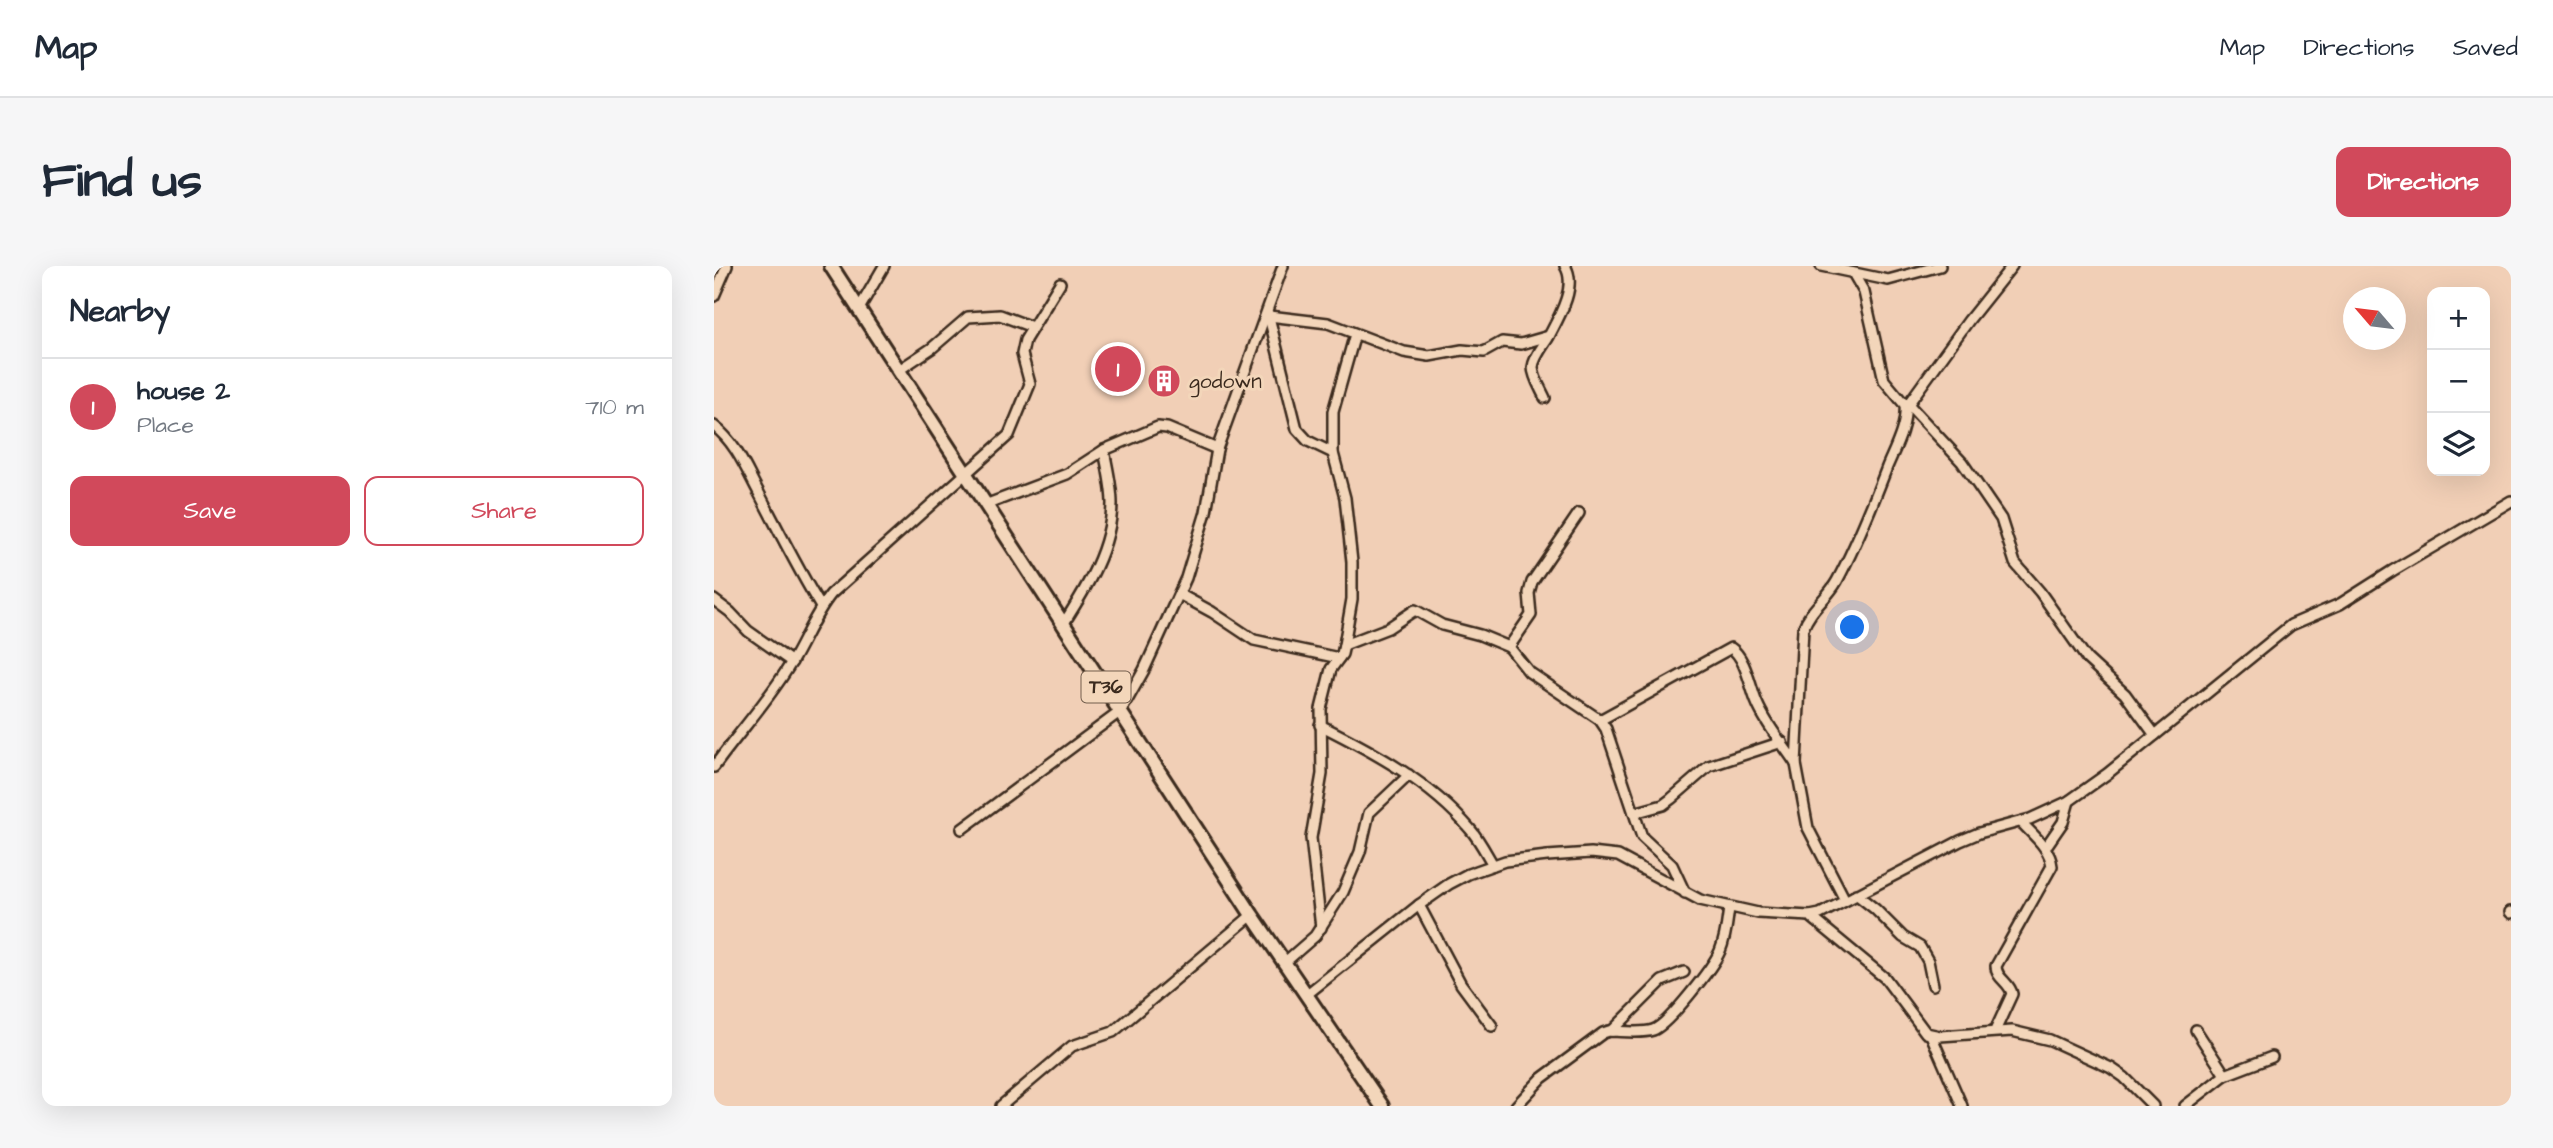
<!DOCTYPE html>
<html lang="en">
<head>
<meta charset="utf-8">
<style>
  body { margin:0; font-family:"Architects Daughter",sans-serif; background:#f6f6f7; color:#1f2937 }
  .controls { position:absolute; right:21px; top:21px; display:grid; overflow:hidden; border-radius:14px; box-shadow:0 7px 28px #0002 }
  .controls button { width:63px; height:63px; display:grid; place-items:center; padding:0; border:0; border-bottom:2px solid #e0e1e3; background:#fff; color:#1f2937; font:35px sans-serif }
  .compass { position:absolute; left:1629px; top:21px; width:63px; height:63px; border-radius:50%; background:#fff; box-shadow:0 7px 28px #0002; rotate:298deg }
  .you { position:absolute; left:1139px; top:362px; width:24px; height:24px; margin:-18px; border:5px solid #fff; border-radius:50%; background:#1a73e8; box-shadow:0 0 0 10px #1a73e833 }
  .badge { display:grid; place-items:center; width:46px; height:46px; border-radius:50%; background:#d1495b; color:#fff; font-size:23px; font-weight:700 }
  .pin { position:absolute; translate:-50% -50%; border:4px solid #fff; box-shadow:0 2px 7px #0006 }
  .list { margin:0; padding:0; list-style:none }
  h2 { display:flex; justify-content:space-between; align-items:center; height:91px; margin:0; padding:0 28px; font-size:30px }
  h2 small { font-size:23px; font-weight:400; color:#747a83 }
  .list li { display:grid; grid-template-columns:46px 1fr auto; gap:21px; align-items:center; box-sizing:border-box; height:98px; padding:0 28px; border-top:2px solid #e0e1e3 }
  .list b { display:block; font-size:26px; white-space:nowrap }
  .list p { margin:0; font-size:23px; white-space:nowrap; color:#747a83 }
  .list em { font-size:23px; font-style:normal; color:#747a83 }
  .actions { display:flex; gap:14px; padding:21px 28px }
  .actions a { flex:1; padding:16px 0; border:2px solid #d1495b; border-radius:14px; text-align:center; font-size:24px; color:#d1495b }
  .actions .main { background:#d1495b; color:#fff }
  .icon { flex:none; width:38px; height:38px; fill:none; stroke:currentColor; stroke-width:2; stroke-linecap:round; stroke-linejoin:round }
  .map { position:relative; flex:none; width:1797px; height:840px; overflow:hidden; border-radius:14px }
  header { display:flex; align-items:center; gap:42px; box-sizing:border-box; height:98px; padding:0 35px; background:#fff; border-bottom:2px solid #e0e1e3 }
  header strong { font-size:33px }
  nav { display:flex; gap:38px; margin-inline-start:auto; font-size:24px }
  .intro { display:flex; align-items:center; justify-content:space-between; box-sizing:border-box; height:168px; padding:0 42px }
  h1 { margin:0; font-size:49px }
  .button { padding:18px 32px; border-radius:14px; background:#d1495b; color:#fff; font-size:24px; font-weight:700 }
  main { display:flex; gap:42px; padding:0 42px }
  aside { flex:1; background:#fff; border-radius:14px; box-shadow:0 7px 28px #0002 }
  .map>svg:first-child { display:block }
  .lines { fill:none; stroke-linecap:round; stroke-linejoin:round }
  .minor-casing { stroke:#3b2a1e; stroke-width:14 }
  .highway-casing { stroke:#3b2a1e; stroke-width:18 }
  .minor { stroke:#f3d6ba; stroke-width:9 }
  .highway { stroke:#f3d6ba; stroke-width:12 }
  .labels { text-anchor:middle; dominant-baseline:central; stroke-width:6; stroke-linejoin:round; paint-order:stroke }
  .shield { fill:#f3d6ba; stroke:#725e4d; stroke-width:2 }
  .shield-label { font-size:19px; font-weight:bold; fill:#3b2a1e }
  .poi-label { font-size:21px; fill:#3b2a1e; stroke:#f3d6ba; text-anchor:start }
</style>
</head>
<body>
<header>
<strong>Map</strong>
<nav><a>Map</a><a>Directions</a><a>Saved</a></nav>
</header>
<div class="intro"><h1>Find us</h1><a class="button">Directions</a></div>
<main>
<aside>
<h2>Nearby<small></small></h2>
<ul class="list">
<li><span class="badge">1</span><div><b>house 2</b><p>Place</p></div><em>710 m</em></li>
</ul>
<div class="actions"><a class="main">Save</a><a>Share</a></div>
</aside>
<div class="map">
<svg width="1797" height="840" viewBox="0 0 1797 840">
  <rect width="100%" height="100%" fill="#f1cfb6"/>
  <filter id="ink" filterUnits="userSpaceOnUse"><feTurbulence type="fractalNoise" baseFrequency=".0143" numOctaves="2"/><feDisplacementMap in="SourceGraphic" scale="14" xChannelSelector="R" yChannelSelector="G"/><feConvolveMatrix kernelMatrix="1 2 1 2 8 2 1 2 1" color-interpolation-filters="sRGB"/></filter>
  <g filter="url(#ink)">
    <g class="lines">
      <defs>
        <g id="minor">
          <path d="M1107 0 1174 14 1226 0"/>
          <path d="M0 30 13 0"/>
          <path d="M145 43 170 0"/>
          <path d="M554 47 583 163 594 175 619 187"/>
          <path d="M555 50 614 57 690 86 715 90 748 84 770 86 788 76 807 78 835 70"/>
          <path d="M185 104 218 82 254 51 286 49 318 61"/>
          <path d="M831 132C827 123 819 111 819 101 820 91 829 80 834 72 844 53 864 20 851 0"/>
          <path d="M1194 138 1248 196 1287 253 1301 297 1326 326 1373 393 1411 428 1441 469"/>
          <path d="M1192 141 1255 54 1298 0"/>
          <path d="M0 160C22 177 32 203 45 227 65 265 84 304 107 341"/>
          <path d="M271 239 353 208 390 184 444 161 453 162 503 183"/>
          <path d="M465 328 498 346 540 374 625 392"/>
          <path d="M0 334 16 346 34 365 78 396"/>
          <path d="M350 357C373 321 397 282 398 238 398 220 393 201 390 184"/>
          <path d="M630 379 674 362 701 344 728 359 766 369 795 381 815 406 886 454 892 463 928 571 958 599 971 627"/>
          <path d="M795 381 817 349 815 327 818 316 865 247"/>
          <path d="M886 454 1017 382C1032 392 1036 421 1043 437 1052 459 1069 478 1082 498"/>
          <path d="M606 459C660 486 716 516 756 563 765 573 772 587 779 599"/>
          <path d="M0 501C25 466 55 434 77 397 91 374 100 349 117 328L295 169 316 118 308 88 311 74 346 17"/>
          <path d="M920 547 949 539 957 533 995 500 1068 476"/>
          <path d="M248 563 407 445 430 404 472 312 492 246 503 183 569 0"/>
          <path d="M1331 582 1349 556 1355 535"/>
          <path d="M1142 628 1161 643 1189 671 1206 681 1214 695 1219 719"/>
          <path d="M1131 634 1094 562 1082 498 1089 363C1096 343 1113 333 1123 315 1143 278 1158 240 1173 201 1181 182 1193 160 1191 139L1170 114 1150 26 1139 7"/>
          <path d="M705 639 747 718 778 760"/>
          <path d="M1796 646 1797 647"/>
          <path d="M1096 650 1171 712 1212 767 1226 770 1298 765 1336 774 1397 802 1410 811 1439 840"/>
          <path d="M607 662 597 572 608 508 607 443 617 403 628 388 630 379 638 333V296L631 232 619 187V146L641 68"/>
          <path d="M570 697 601 670 629 626 646 586 655 547 695 509"/>
          <path d="M592 729 705 639 735 618 754 608 791 595 833 590 877 587 904 590 986 634 1044 647 1096 650 1106 648 1246 575 1265 567 1316 553 1355 535 1393 508 1577 359 1626 338 1678 305 1797 235"/>
          <path d="M1482 764 1511 809"/>
          <path d="M898 765 948 715 970 706"/>
          <path d="M1281 765 1298 728C1296 716 1282 713 1282 700L1338 600C1336 582 1319 569 1307 556"/>
          <path d="M1217 769 1248 840"/>
          <path d="M287 840 358 780 399 766 538 649"/>
          <path d="M802 840 828 812 889 767 895 765C907 765 927 768 939 764 954 759 999 701 1006 685 1012 671 1013 657 1015 642"/>
          <path d="M1471 840 1511 809 1558 791"/>
        </g>
        <path id="highway" d="M117 0 538 649 668 840"/>
      </defs>
      <use href="#minor" class="minor-casing"/>
      <use href="#highway" class="highway-casing"/>
      <use href="#minor" class="minor"/>
      <use href="#highway" class="highway"/>
    </g>
  </g>
  <defs>
    <symbol id="building-disc" viewBox="-11 -11 22 22"><circle r="9.5" fill="#d1495b" stroke="#f3d6ba"/><path d="M-4-6H4V6H1V3H-1V6H-4ZM-2.5-4.3h1.7v1.8h-1.7ZM.8-4.3h1.7v1.8H.8ZM-2.5-1h1.7V.8h-1.7ZM.8-1h1.7V.8H.8Z" fill="#fff"/></symbol>
  </defs>
  <g fill-rule="evenodd">
    <use href="#building-disc" x="431" y="96" width="38" height="38"/>
  </g>
  <g class="labels">
    <rect class="shield" x="367.5" y="405.5" width="49" height="31" rx="5"/>
    <g class="shield-label">
      <text x="392" y="421">T36</text>
    </g>
    <g class="poi-label">
      <text x="475" y="115">godown</text>
    </g>
  </g>
</svg>
<div class="controls">
<button>+</button>
<button>−</button>
<button><svg class="icon" aria-label="layers" viewBox="0 0 24 24"><path d="M12 4l9 5-9 5-9-5zM3 14l9 5 9-5"/></svg></button>
</div>
<svg class="compass" viewBox="-18 -18 36 36"><path d="M0-13l5 13h-10z" fill="#e53935"/><path d="M0 13l5-13h-10z" fill="#747a83"/></svg>
<div class="you"></div>
<div class="pin badge" style="left:404px;top:103px">1</div>
</div>
</main>
</body>
</html>
